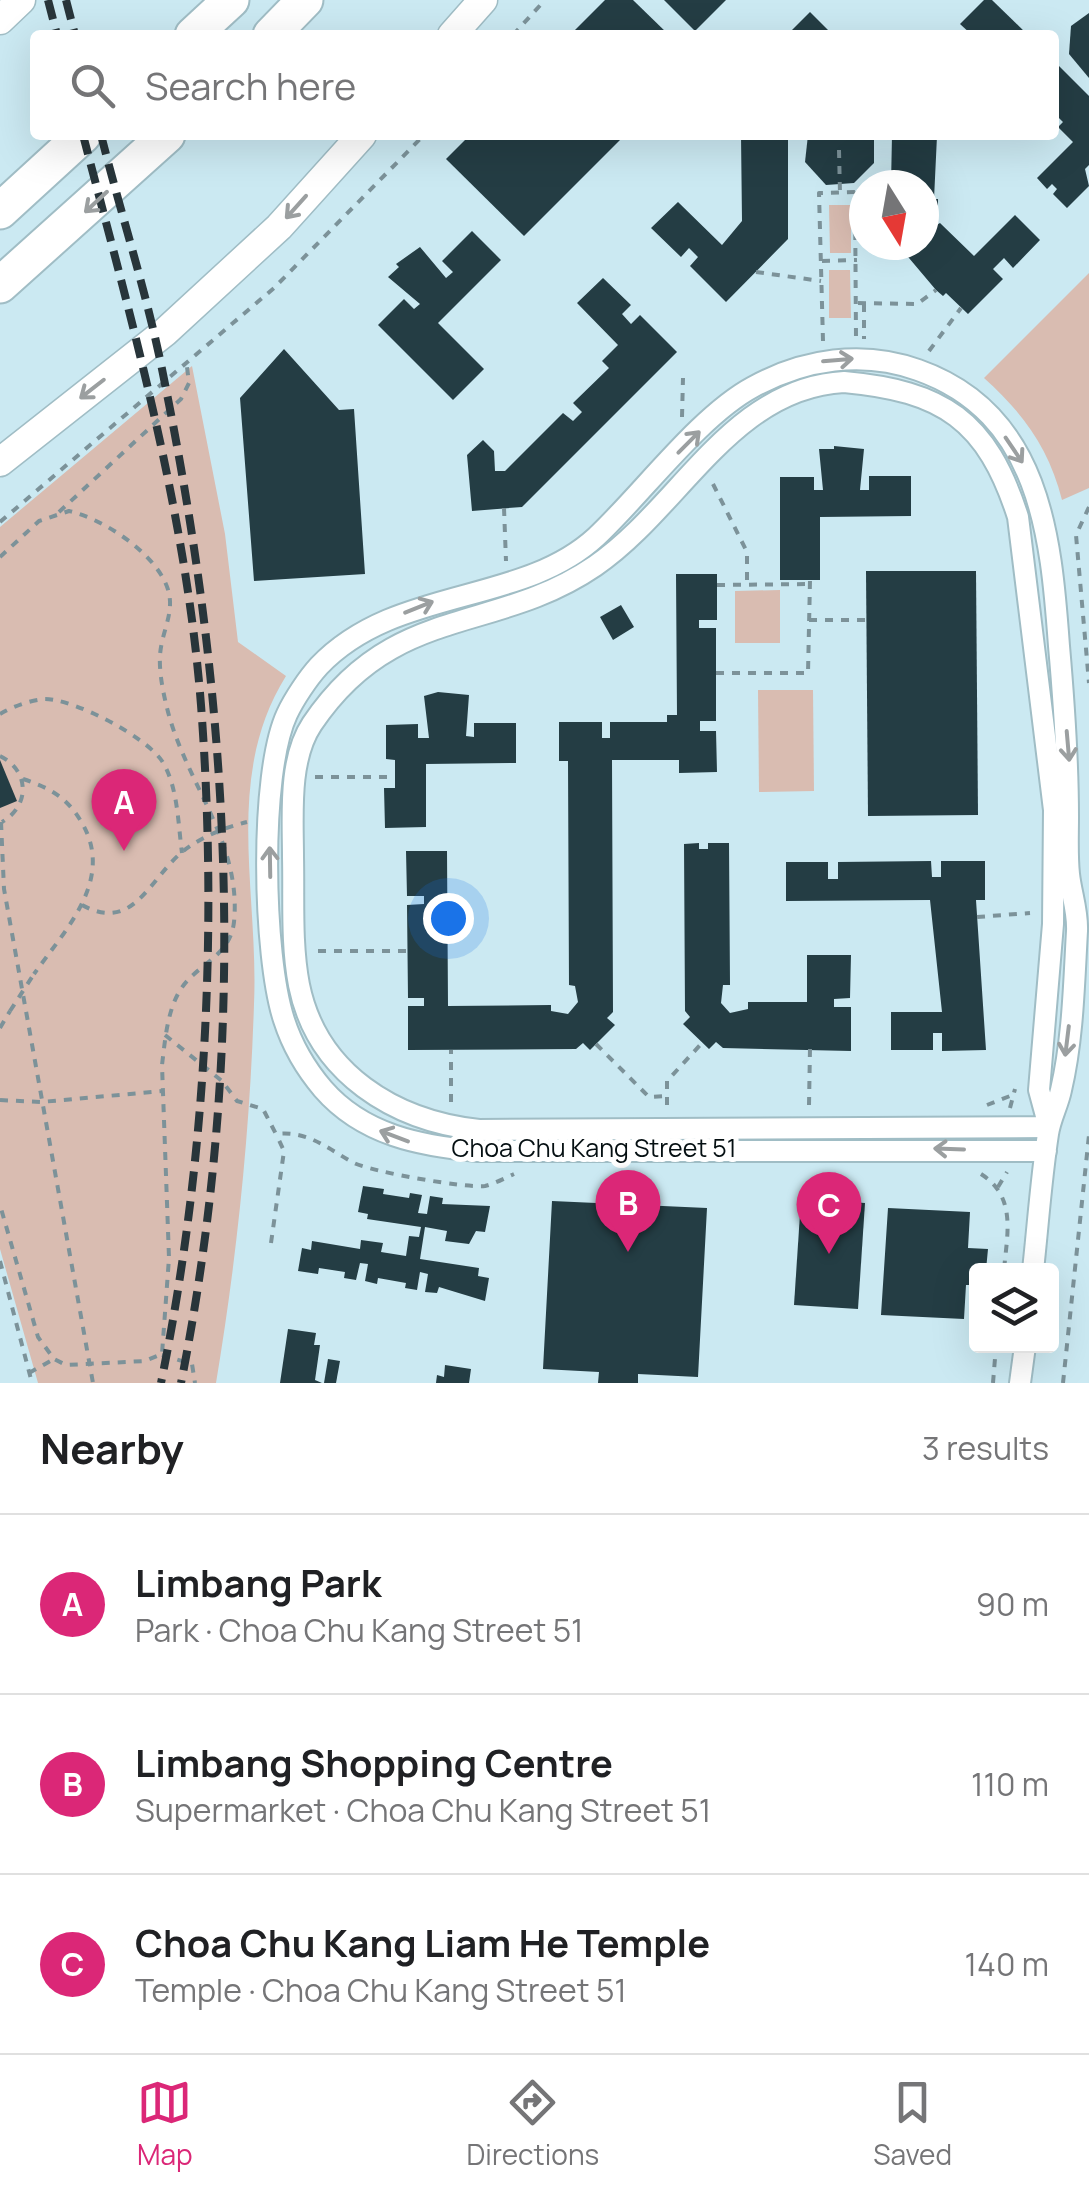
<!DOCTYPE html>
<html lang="en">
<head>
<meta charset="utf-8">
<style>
  body { margin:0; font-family:Manrope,sans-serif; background:#f6f6f6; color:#202124 }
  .controls { position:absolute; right:30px; bottom:30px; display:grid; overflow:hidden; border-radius:10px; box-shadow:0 10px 40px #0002 }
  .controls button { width:90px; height:90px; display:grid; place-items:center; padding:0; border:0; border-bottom:2px solid #e0e0e0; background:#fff; color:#202124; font:50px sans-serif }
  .compass { position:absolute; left:849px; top:170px; width:90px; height:90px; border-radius:50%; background:#fff; box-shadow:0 10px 40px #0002; rotate:169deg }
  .you { position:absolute; left:448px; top:918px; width:35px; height:35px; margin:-25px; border:8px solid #fff; border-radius:50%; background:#1a73e8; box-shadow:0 0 0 15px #1a73e833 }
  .badge { display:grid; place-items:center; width:65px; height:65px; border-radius:50%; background:#db2777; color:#fff; font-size:32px; font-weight:700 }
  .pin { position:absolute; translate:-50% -82px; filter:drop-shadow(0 2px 5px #0008) }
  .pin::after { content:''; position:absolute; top:52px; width:35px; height:30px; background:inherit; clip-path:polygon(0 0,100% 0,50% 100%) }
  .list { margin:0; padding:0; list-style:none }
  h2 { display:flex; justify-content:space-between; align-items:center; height:130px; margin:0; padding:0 40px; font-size:42px }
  h2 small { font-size:32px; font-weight:400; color:#757577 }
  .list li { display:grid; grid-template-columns:65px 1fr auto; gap:30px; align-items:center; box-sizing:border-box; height:180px; padding:0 40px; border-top:2px solid #e0e0e0 }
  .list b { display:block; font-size:38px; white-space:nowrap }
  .list p { margin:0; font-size:32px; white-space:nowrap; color:#757577 }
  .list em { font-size:32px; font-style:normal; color:#757577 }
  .icon { flex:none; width:55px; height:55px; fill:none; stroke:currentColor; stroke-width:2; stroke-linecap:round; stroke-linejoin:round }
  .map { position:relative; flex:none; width:1089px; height:1383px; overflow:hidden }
  .search { position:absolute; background:#fff; box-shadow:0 10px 40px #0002; left:30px; right:30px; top:30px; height:110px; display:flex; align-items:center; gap:25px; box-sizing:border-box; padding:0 35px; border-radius:10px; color:#757577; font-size:38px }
  .sheet { height:670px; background:#fff }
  nav { display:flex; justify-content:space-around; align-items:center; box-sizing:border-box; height:140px; border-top:2px solid #e0e0e0; background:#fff; font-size:28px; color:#757577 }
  nav a { display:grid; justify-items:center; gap:5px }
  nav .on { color:#db2777 }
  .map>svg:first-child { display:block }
  .green { fill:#d9bcb1 }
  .building { fill:#243d44 }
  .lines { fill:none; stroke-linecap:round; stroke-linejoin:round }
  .minor-casing { stroke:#a0bdc5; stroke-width:24 }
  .secondary-casing { stroke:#a0bdc5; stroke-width:31 }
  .motorway-casing { stroke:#a0bdc5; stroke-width:39 }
  .path { stroke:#7c9299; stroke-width:4; stroke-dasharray:8 8; stroke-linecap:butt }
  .minor { stroke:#fff; stroke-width:20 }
  .secondary { stroke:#fff; stroke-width:28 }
  .motorway { stroke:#fff; stroke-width:35 }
  .rail { stroke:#28353a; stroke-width:8; stroke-dasharray:20 10; stroke-linecap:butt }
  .path-bridge { stroke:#7c9299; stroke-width:4; stroke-dasharray:8 8; stroke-linecap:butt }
  .oneway { stroke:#9b9fa0 }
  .labels { text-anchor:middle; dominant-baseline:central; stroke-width:10; stroke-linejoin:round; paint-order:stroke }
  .street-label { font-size:25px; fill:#050f12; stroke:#fff }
</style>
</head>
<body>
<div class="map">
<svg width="1089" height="1383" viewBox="0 0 1089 1383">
  <rect width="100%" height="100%" fill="#cbe9f2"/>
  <g class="green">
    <path d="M829 205H851V253H830Z"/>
    <path d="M829 270H850L851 318H829Z"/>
    <path d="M1089 273V488L1062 500C1049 448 1023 413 984 378Z"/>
    <path d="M192 366 225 534 238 642 286 676C223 777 259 892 254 1004 250 1131 237 1257 216 1383H38L0 1249V527Z"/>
    <path d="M780 590V643H735V591Z"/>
    <path d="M758 690H813L814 791 759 792Z"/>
  </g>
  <g class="building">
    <path d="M605 0H633L669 35H570Z"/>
    <path d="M664 0H726L695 31Z"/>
    <path d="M984 0H992L1028 35H972L960 24Z"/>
    <path d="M810 12 833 35H787Z"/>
    <path d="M1089 13V78L1069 54 1071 26Z"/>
    <path d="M1054 61 1089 96V165L1085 169 1089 186 1067 208 1053 194 1057 189 1052 184 1047 189 1037 178 1073 142 1058 127 1063 122 1054 113Z"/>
    <path d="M470 135H625L524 236 446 159Z"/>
    <path d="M741 135H788V239L726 302 690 266 698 257 689 248 681 257 651 228 678 202 722 245 742 221Z"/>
    <path d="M808 135H874V163L854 183 826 185 805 162Z"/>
    <path d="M892 135 937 136 934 199H938V216L929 218 933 227 940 223 974 256 1015 215 1040 240 1013 268 1004 258 993 269 1003 279 968 314 946 293 943 296 936 290 898 245H924V185H891Z"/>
    <path d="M472 231 501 260 438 323 484 369 453 400 378 325 404 299 414 309 420 304 388 277 399 267 396 264 420 247 446 278 453 272 442 261Z"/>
    <path d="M603 278 631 305 622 314 631 324 640 315 677 352 522 507 472 511 467 455 483 440 494 451 495 471H505L563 413 573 421 582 412 573 403 609 368 602 361 618 345 577 303Z"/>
    <path d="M284 349 339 410 354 409 365 574 254 581 240 398Z"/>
    <path d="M834 446 864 449 860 490H869V476H911V516L820 517V580H780V477H814V490H823L819 449H834Z"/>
    <path d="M866 571H976L978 815 868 816Z"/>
    <path d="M676 574H717V620H699V628H716V721H700V731H716L717 772 679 773V760H612L613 1012 607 1018 615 1025 590 1050 583 1043 576 1049 408 1050V1006H424V998H408L407 905 424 904V896H407L406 851H447L448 1006 551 1005V1011L568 1014 578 1002 575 986 569 985 568 761H559V722H602V738H610V722H667V715H677Z"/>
    <path d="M621 605 634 627 613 640 600 617Z"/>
    <path d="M438 692 469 695 466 736 474 737V723H516V763L426 764V827L385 828 384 788H395V760L386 759V725L418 724V738H429L424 696Z"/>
    <path d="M0 760 17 801 0 808Z"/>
    <path d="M699 843V849H708V843H729L730 985H723L721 1003 730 1013 748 1009V1002H807V955H851L850 998 834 999V1007H851V1051L723 1048 716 1042 709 1049 683 1024 690 1017 685 1011 684 844Z"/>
    <path d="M931 861 932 877H941V861H985V900H976L986 1050 942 1051V1033H933V1050H891V1012H942L930 900 786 901V862H828V879H838V862Z"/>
    <path d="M363 1186 384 1189 383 1194 409 1198 410 1193 422 1195 418 1213 427 1214 430 1196 443 1198 442 1204 490 1206 485 1232 476 1231 469 1244 445 1241 447 1231 425 1227 420 1259 479 1268 478 1276 489 1278 485 1301 439 1287 437 1293 425 1292 428 1274 420 1272 417 1290 405 1288 406 1283 378 1278 377 1284 365 1281 368 1264 360 1263 356 1280 344 1278 345 1272 319 1268 318 1274 298 1271 302 1248 311 1250 312 1241 360 1249 361 1240 383 1243 381 1252 406 1256 409 1236 419 1237 421 1227 367 1219 368 1214 358 1212Z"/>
    <path d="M801 1199 865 1203 858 1309 794 1305Z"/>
    <path d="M552 1201 707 1208 698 1377 638 1374V1383H598L599 1372 543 1369Z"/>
    <path d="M888 1208 970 1212 968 1248 988 1249 986 1270H976V1285H966L964 1319 881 1315Z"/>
    <path d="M288 1329 316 1333 314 1345H320L315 1380 322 1383H280Z"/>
    <path d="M328 1359 340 1361 336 1383H324Z"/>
    <path d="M445 1365 471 1369 469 1383H436L437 1375 444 1377Z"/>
  </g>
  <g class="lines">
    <defs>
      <g id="minor">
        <path d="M844 382C943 391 987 420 1018 517L1054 810 1053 924 1039 1090 1049 1127 479 1130C395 1121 317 1074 299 985 291 943 294 900 293 857 293 816 288 760 312 724 393 603 494 635 595 566 680 508 731 388 844 382Z"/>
        <path d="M1033 1270C1038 1225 1041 1179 1048 1134 1050 1119 1058 1105 1061 1090 1073 1039 1074 983 1077 931 1078 911 1071 893 1069 874 1067 855 1068 836 1068 817 1068 759 1064 703 1059 646 1051 535 1040 413 918 370 863 350 804 359 753 387 699 416 642 494 596 537 521 606 395 586 319 666 308 678 294 699 287 714 259 774 263 956 284 1020 292 1045 306 1069 323 1089 363 1135 420 1146 478 1151H1046"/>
        <path d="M1020 1383 1025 1346"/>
      </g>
      <g id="secondary">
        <path d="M0 20 21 0"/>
        <path d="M452 35 483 0"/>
        <path d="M0 462 165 332 279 227 362 135"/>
      </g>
      <g id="motorway">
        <path d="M193 35 231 0"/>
        <path d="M271 35 305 0"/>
        <path d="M0 211 83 135"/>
        <path d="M0 285 167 135"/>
      </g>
    </defs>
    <use href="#minor" class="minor-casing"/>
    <use href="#secondary" class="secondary-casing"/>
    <use href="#motorway" class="motorway-casing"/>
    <g class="path">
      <path d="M513 35 545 0"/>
      <path d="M839 150 840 193"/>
      <path d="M855 192 864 201"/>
      <path d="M822 261 857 260"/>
      <path d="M756 272 821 281"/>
      <path d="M858 303 917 304 936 290"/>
      <path d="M864 304V339"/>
      <path d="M823 341 819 193 855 192 856 337"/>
      <path d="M929 351 961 308"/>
      <path d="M682 417 683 378"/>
      <path d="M713 484 747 552V585"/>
      <path d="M1089 507 1076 535 1089 683"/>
      <path d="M504 508 506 561"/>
      <path d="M59 512 181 399 189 383 187 367"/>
      <path d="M0 522 274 288 424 135"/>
      <path d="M0 557 39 521 69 511C103 519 150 550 165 582 178 609 162 628 160 655 159 672 163 692 167 708 185 782 242 842 234 922 230 958 195 964 179 992 167 1013 165 1041 162 1065L169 1258 162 1354 145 1361 66 1365 54 1359 38 1337 0 1205"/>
      <path d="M717 585 809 584"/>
      <path d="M809 620H867"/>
      <path d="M716 673H808L810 580"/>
      <path d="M0 714C12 707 30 700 45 699 74 699 145 736 162 761 178 786 178 824 182 853"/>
      <path d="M0 756C29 770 31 805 2 822"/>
      <path d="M315 777H395"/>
      <path d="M23 779C50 788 67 797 82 823 115 880 65 930 34 974"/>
      <path d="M1 822 4 889 93 1383"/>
      <path d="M82 905C133 933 148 881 182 852 201 837 223 828 247 822"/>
      <path d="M977 917 1030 913"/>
      <path d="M318 951H408"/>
      <path d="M0 1028 10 1011"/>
      <path d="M165 1035 222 1081 237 1101 263 1109 276 1134C308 1130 328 1149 354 1163 373 1172 463 1188 485 1186 494 1184 505 1178 514 1174"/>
      <path d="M596 1044 649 1097 667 1096"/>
      <path d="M0 1100 41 1102 163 1091"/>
      <path d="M451 1102V1050"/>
      <path d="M667 1105V1081L702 1043"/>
      <path d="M809 1105 810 1048"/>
      <path d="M987 1105 1010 1096"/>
      <path d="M1010 1108 1015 1089"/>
      <path d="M981 1174C1017 1197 1007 1234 1004 1270"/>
      <path d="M998 1187 1007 1172"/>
      <path d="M271 1243 284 1151 276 1134"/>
      <path d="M0 1261 32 1383"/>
      <path d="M162 1355 192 1364 195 1383"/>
      <path d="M29 1373 54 1359"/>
      <path d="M993 1383 996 1346"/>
      <path d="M1063 1383 1089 1135"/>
    </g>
    <use href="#minor" class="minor"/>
    <use href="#secondary" class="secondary"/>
    <use href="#motorway" class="motorway"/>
    <g class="rail">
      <path d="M48 0 57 35"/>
      <path d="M66 0 75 35"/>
      <path d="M83 135C132 322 186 512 201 705 218 929 206 1163 161 1383"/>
      <path d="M101 135C122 218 149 300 165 384 233 719 248 1046 181 1383"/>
    </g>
    <path class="path-bridge" d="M10 1011 34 974"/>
  </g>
  <defs><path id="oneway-shaft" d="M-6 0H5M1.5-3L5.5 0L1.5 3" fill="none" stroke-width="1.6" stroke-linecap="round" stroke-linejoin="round" transform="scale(2.5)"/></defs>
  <g class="oneway">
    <use href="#oneway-shaft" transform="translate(96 202) rotate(137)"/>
    <use href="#oneway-shaft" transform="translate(296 207) rotate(132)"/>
    <use href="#oneway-shaft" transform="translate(838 360) rotate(-5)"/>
    <use href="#oneway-shaft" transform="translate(92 389) rotate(142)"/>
    <use href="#oneway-shaft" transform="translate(689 442) rotate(-45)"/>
    <use href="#oneway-shaft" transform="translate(1014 450) rotate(56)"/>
    <use href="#oneway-shaft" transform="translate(419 607) rotate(-22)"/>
    <use href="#oneway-shaft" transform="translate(1068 746) rotate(85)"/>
    <use href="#oneway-shaft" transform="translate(270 862) rotate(-91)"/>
    <use href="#oneway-shaft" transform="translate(1067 1041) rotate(97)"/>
    <use href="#oneway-shaft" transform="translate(394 1136) rotate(-159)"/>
    <use href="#oneway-shaft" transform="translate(949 1149) rotate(-178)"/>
  </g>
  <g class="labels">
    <g class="street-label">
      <text x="594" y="1147">Choa Chu Kang Street 51</text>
    </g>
  </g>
</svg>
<div class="controls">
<button><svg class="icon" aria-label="layers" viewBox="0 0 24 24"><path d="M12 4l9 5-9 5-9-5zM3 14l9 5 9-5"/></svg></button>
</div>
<svg class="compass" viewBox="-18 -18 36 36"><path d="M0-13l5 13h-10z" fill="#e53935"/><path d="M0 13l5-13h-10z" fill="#757577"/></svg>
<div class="you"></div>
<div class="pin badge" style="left:124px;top:851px">A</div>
<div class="pin badge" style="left:628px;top:1252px">B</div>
<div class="pin badge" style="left:829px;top:1254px">C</div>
<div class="search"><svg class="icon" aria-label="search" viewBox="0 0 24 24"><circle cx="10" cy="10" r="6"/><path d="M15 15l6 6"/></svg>Search here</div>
</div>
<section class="sheet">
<h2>Nearby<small>3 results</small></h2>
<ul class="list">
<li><span class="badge">A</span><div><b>Limbang Park</b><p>Park · Choa Chu Kang Street 51</p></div><em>90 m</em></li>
<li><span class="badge">B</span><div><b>Limbang Shopping Centre</b><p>Supermarket · Choa Chu Kang Street 51</p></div><em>110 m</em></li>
<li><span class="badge">C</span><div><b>Choa Chu Kang Liam He Temple</b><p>Temple · Choa Chu Kang Street 51</p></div><em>140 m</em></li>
</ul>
</section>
<nav>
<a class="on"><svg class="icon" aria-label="map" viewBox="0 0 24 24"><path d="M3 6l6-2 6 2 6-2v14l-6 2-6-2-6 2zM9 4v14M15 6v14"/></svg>Map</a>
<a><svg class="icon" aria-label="directions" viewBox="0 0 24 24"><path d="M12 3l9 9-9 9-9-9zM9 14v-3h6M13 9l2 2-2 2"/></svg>Directions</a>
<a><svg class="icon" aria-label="saved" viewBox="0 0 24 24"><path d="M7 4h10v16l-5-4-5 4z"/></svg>Saved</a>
</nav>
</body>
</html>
